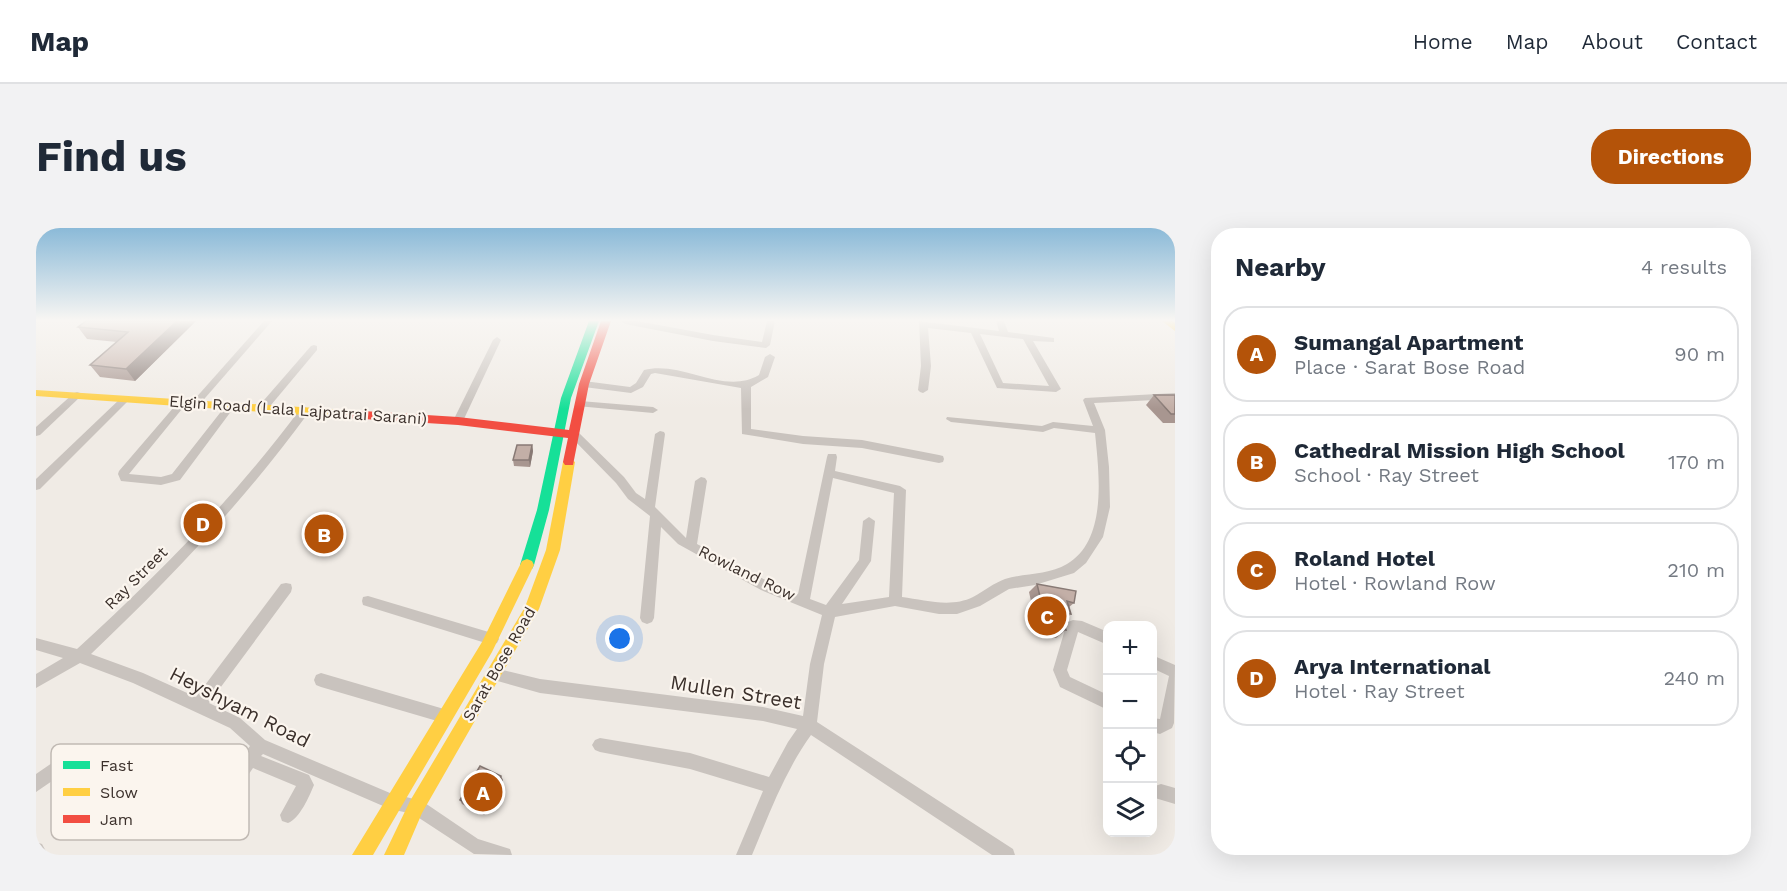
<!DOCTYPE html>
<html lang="en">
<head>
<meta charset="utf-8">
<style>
  body { margin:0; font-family:"Work Sans",sans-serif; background:#f2f2f3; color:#1f2937 }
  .controls { position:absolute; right:18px; bottom:18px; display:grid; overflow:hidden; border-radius:12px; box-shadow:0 6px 24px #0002 }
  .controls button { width:54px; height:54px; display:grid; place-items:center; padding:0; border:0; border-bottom:2px solid #e0e1e3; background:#fff; color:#1f2937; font:30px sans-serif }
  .you { position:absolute; left:584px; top:411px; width:21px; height:21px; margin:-15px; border:4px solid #fff; border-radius:50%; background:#1a73e8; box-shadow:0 0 0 9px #1a73e833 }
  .badge { display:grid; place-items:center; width:39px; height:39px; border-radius:50%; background:#b45309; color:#fff; font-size:20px; font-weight:700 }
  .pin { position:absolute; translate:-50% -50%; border:3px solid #fff; box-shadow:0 2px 6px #0006 }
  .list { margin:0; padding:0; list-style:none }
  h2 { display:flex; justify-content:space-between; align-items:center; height:78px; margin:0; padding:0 24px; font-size:26px }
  h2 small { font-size:20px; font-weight:400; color:#747a83 }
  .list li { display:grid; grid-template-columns:39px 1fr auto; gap:18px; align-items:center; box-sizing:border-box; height:96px; margin:0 12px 12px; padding:0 12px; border:2px solid #e0e1e3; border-radius:24px }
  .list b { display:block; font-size:22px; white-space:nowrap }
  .list p { margin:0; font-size:20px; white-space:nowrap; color:#747a83 }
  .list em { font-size:20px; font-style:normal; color:#747a83 }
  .icon { flex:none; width:33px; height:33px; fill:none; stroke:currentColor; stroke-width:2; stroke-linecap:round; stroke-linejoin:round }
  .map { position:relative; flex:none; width:1139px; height:627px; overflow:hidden; border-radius:24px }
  header { display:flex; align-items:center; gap:36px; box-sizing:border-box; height:84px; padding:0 30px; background:#fff; border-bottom:2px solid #e0e1e3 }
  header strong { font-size:28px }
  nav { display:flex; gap:33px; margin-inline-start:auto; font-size:21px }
  .intro { display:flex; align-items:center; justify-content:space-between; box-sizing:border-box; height:144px; padding:0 36px }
  h1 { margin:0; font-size:42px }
  .button { padding:15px 27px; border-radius:24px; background:#b45309; color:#fff; font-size:21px; font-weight:700 }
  main { display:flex; gap:36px; padding:0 36px }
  aside { flex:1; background:#fff; border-radius:24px; box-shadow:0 6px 24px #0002 }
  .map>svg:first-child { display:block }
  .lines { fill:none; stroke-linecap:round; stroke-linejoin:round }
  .street { fill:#c9c3be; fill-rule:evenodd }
  .fast { fill:#16e098; fill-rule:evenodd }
  .slow { fill:#ffcf43; fill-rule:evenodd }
  .jam { fill:#f24e42; fill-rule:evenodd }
  .wall { fill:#a89690 }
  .shaded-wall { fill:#887a75 }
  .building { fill:#c3afa7; stroke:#887a75; stroke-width:1.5 }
  .labels { text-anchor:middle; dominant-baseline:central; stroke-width:4.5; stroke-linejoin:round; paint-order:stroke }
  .street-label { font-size:16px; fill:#3b302b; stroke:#fbf5ee }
  .near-street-label { font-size:20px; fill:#3b302b; stroke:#fbf5ee }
  .key { fill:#fbf5ee; stroke:#c1bab4; stroke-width:1.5 }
  .key-label { font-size:16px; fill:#3b302b }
</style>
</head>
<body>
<header>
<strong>Map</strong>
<nav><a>Home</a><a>Map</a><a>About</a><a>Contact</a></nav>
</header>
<div class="intro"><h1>Find us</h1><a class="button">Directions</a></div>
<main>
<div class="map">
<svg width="1139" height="627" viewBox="0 0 1139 627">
  <rect width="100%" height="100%" fill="#f0ebe5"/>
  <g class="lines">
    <g class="street">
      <path d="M228 93H236L163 177H157V173Z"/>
      <path d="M585 93H601L677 107 726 114 731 93H739L734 117 730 120 677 113 589 96Z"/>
      <path d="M883 93 963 103 960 93H968L972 104 1018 110V114L997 113 1025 161 1020 164 961 160 935 105 892 100 895 138 892 162 887 165 884 164 882 162 885 138ZM944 106 987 111 1013 158 967 155Z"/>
      <path d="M461 109 465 112 427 193 422 196 418 195 417 193 457 112Z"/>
      <path d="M278 117 281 118V122L230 183H222V179L275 118Z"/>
      <path d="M734 126 739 129 732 149 715 159V201L767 208 826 212 903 227 907 228 908 231 907 234 903 235 826 220 767 216 706 206 705 160 619 145 615 146 607 159 595 165 548 159 543 156 548 153 594 159 600 155 608 142C646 132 688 168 723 147L729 129Z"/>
      <path d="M41 164 44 165V169L4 207 0 208V199L38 165Z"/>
      <path d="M1139 165V171L1058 175 1069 202 1073 239 1074 279 1067 309 1050 335 1038 345 999 357 973 361 944 378 921 386H903L859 378 799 389 788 436 781 494 977 621 979 627H956L775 507C749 543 733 586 716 627H700L727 563 654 541 564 524 559 522 556 517 559 512 564 510 654 525 733 549 752 514 761 501 727 493 504 465 458 452 453 451 451 446 453 441 458 440 504 451 727 479 767 488 774 436 786 387 725 362 642 316 625 299 618 390 616 394 611 396 606 394 604 390 614 288 592 271 580 255 534 208 533 206 534 204H542L588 249 600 265 609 271 619 206 624 203 628 204 629 206 619 279 650 310 659 253 665 249 669 250 671 253 661 316 733 354 762 366 791 229 792 226H800L801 229 799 243 864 258 870 262 866 369C889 372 915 380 937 369 948 363 958 355 969 351 989 345 1013 347 1031 336 1072 312 1063 245 1059 205L1018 200 1007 204 915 194 910 191 911 189 1006 198 1017 194 1057 198 1047 172 1049 170ZM797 250 858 265 853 369 806 376 835 333 839 293 833 289 827 293 823 332 790 377 774 371Z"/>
      <path d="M89 168 94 171 4 261 0 262V251L86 169Z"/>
      <path d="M147 171 152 174 150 176 93 246 125 249 136 246 191 176 194 175 199 178 144 252 125 257 85 253 82 246 83 243 144 172Z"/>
      <path d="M544 173 617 179 622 182 617 185 541 178 539 176Z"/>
      <path d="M269 179 274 182 273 184C208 273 134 351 55 426L107 445 160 469 245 356 250 355 255 356 256 360 255 364 173 475 204 490 229 512 354 565 386 573 442 611 474 621 476 627 438 626 377 586 354 581 227 526 225 528 273 547 278 557C273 569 264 590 252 595L246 593 244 587 260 558 217 540 195 572 189 574 183 572 181 566 183 560 214 518 194 500 97 455 44 435 0 460V446L27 430 0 422V410L41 421C124 345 198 270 265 180Z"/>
      <path d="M332 368 456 405 461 407 463 411 461 415 456 417 327 377 326 373 327 369Z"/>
      <path d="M1037 392 1046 393 1072 404V417L1042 404 1031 442 1034 449 1072 467V482L1024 459 1017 442 1030 398 1032 394Z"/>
      <path d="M1116 427 1139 437 1138 495 1136 500 1124 506 1116 504V490L1124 491 1133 448 1116 440Z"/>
      <path d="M285 445 408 481 413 483 415 488 413 493 408 495 285 459 280 457 278 452 280 447Z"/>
      <path d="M16 535 27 537 62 563 100 585 102 591 100 597 94 599 88 597 50 575 19 551 0 564V546Z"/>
      <path d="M1125 556 1139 560V576L1119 570 1117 564 1119 558Z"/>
      <path d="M0 614 6 616 12 627H0Z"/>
    </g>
    <path class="fast" d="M553 93H563L535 170 513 282 498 337 496 341H486L484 337 501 282 525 170Z"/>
    <g class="slow">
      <path d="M1126 93H1137L1139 95V103Z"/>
      <path d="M0 162 311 182 317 186 311 190 0 168Z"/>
      <path d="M533 230 539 234 524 322 503 381 386 585 368 627H348L374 573 489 379 510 322 527 234Z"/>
      <path d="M491 331 496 333 498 337 456 424 337 627H316L446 414 486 333Z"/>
    </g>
    <path class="jam" d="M565 93H575L553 156 537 237H529L527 234 532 210 422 197 311 190 305 186 311 182 422 189 533 202 543 156Z"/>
  </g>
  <g class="wall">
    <path d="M160 93 99 153 64 149 54 137 81 114 51 111 42 99Z"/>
    <path d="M1118 167H1139V195H1127L1110 177Z"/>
    <path d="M496 217 497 223 494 239 478 238 477 232Z"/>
    <path d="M1001 356 1038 375 1033 379 1035 386 1031 390 1032 394 1028 397 1030 402 1020 410 1002 406 993 364Z"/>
    <path d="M467 552 448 587 426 576 424 572Z"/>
  </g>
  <g class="shaded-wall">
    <path d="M141 93H160L99 153 90 141Z"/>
    <path d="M496 217 497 223 494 239 493 232Z"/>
    <path d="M465 548 467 552 448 587 446 583Z"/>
  </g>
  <g class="building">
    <path d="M50 93H141L90 141 54 137 92 104 42 99Z"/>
    <path d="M1118 167H1139V186H1135Z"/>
    <path d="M481 217H496L493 232H477Z"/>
    <path d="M1001 356 1040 363 1038 375 1031 373 1035 386 1030 385 1032 394 1027 393 1030 402 1011 398Z"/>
    <path d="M444 538 465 548 446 583 424 572Z"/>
  </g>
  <linearGradient id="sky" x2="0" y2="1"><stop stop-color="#8bbad8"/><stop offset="0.51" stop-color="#f8f6f3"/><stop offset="1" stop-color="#f8f6f3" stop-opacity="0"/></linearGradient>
  <rect width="1139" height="181" fill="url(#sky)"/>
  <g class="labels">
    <g class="street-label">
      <text transform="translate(262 182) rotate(4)">Elgin Road (Lala Lajpatrai Sarani)</text>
      <text transform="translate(711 345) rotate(26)">Rowland Row</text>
      <text transform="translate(100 350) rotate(-45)">Ray Street</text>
      <text transform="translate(463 436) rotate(-60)">Sarat Bose Road</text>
    </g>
    <g class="near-street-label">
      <text transform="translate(700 464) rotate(9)">Mullen Street</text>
      <text transform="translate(204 479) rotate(27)">Heyshyam Road</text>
    </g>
  </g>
  <rect x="15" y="516" width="198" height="96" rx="9" class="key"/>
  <rect x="27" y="533" width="27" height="8" fill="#16e098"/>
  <rect x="27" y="560" width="27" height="8" fill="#ffcf43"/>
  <rect x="27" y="587" width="27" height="8" fill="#f24e42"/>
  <g class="key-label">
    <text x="64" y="543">Fast</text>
    <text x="64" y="570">Slow</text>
    <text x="64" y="597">Jam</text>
  </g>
</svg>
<div class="controls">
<button>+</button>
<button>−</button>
<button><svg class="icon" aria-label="locate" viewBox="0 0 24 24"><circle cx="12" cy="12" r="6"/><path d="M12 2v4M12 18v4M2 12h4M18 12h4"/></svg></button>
<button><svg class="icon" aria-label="layers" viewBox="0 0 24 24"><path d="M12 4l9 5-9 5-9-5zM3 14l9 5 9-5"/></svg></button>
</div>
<div class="you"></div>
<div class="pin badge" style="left:447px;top:564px">A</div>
<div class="pin badge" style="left:288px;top:306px">B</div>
<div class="pin badge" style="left:1011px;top:388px">C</div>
<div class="pin badge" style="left:167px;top:295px">D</div>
</div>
<aside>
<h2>Nearby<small>4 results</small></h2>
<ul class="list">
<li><span class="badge">A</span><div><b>Sumangal Apartment</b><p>Place · Sarat Bose Road</p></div><em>90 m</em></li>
<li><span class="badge">B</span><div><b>Cathedral Mission High School</b><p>School · Ray Street</p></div><em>170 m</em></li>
<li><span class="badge">C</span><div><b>Roland Hotel</b><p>Hotel · Rowland Row</p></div><em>210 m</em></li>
<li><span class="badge">D</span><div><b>Arya International</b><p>Hotel · Ray Street</p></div><em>240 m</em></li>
</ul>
</aside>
</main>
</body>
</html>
